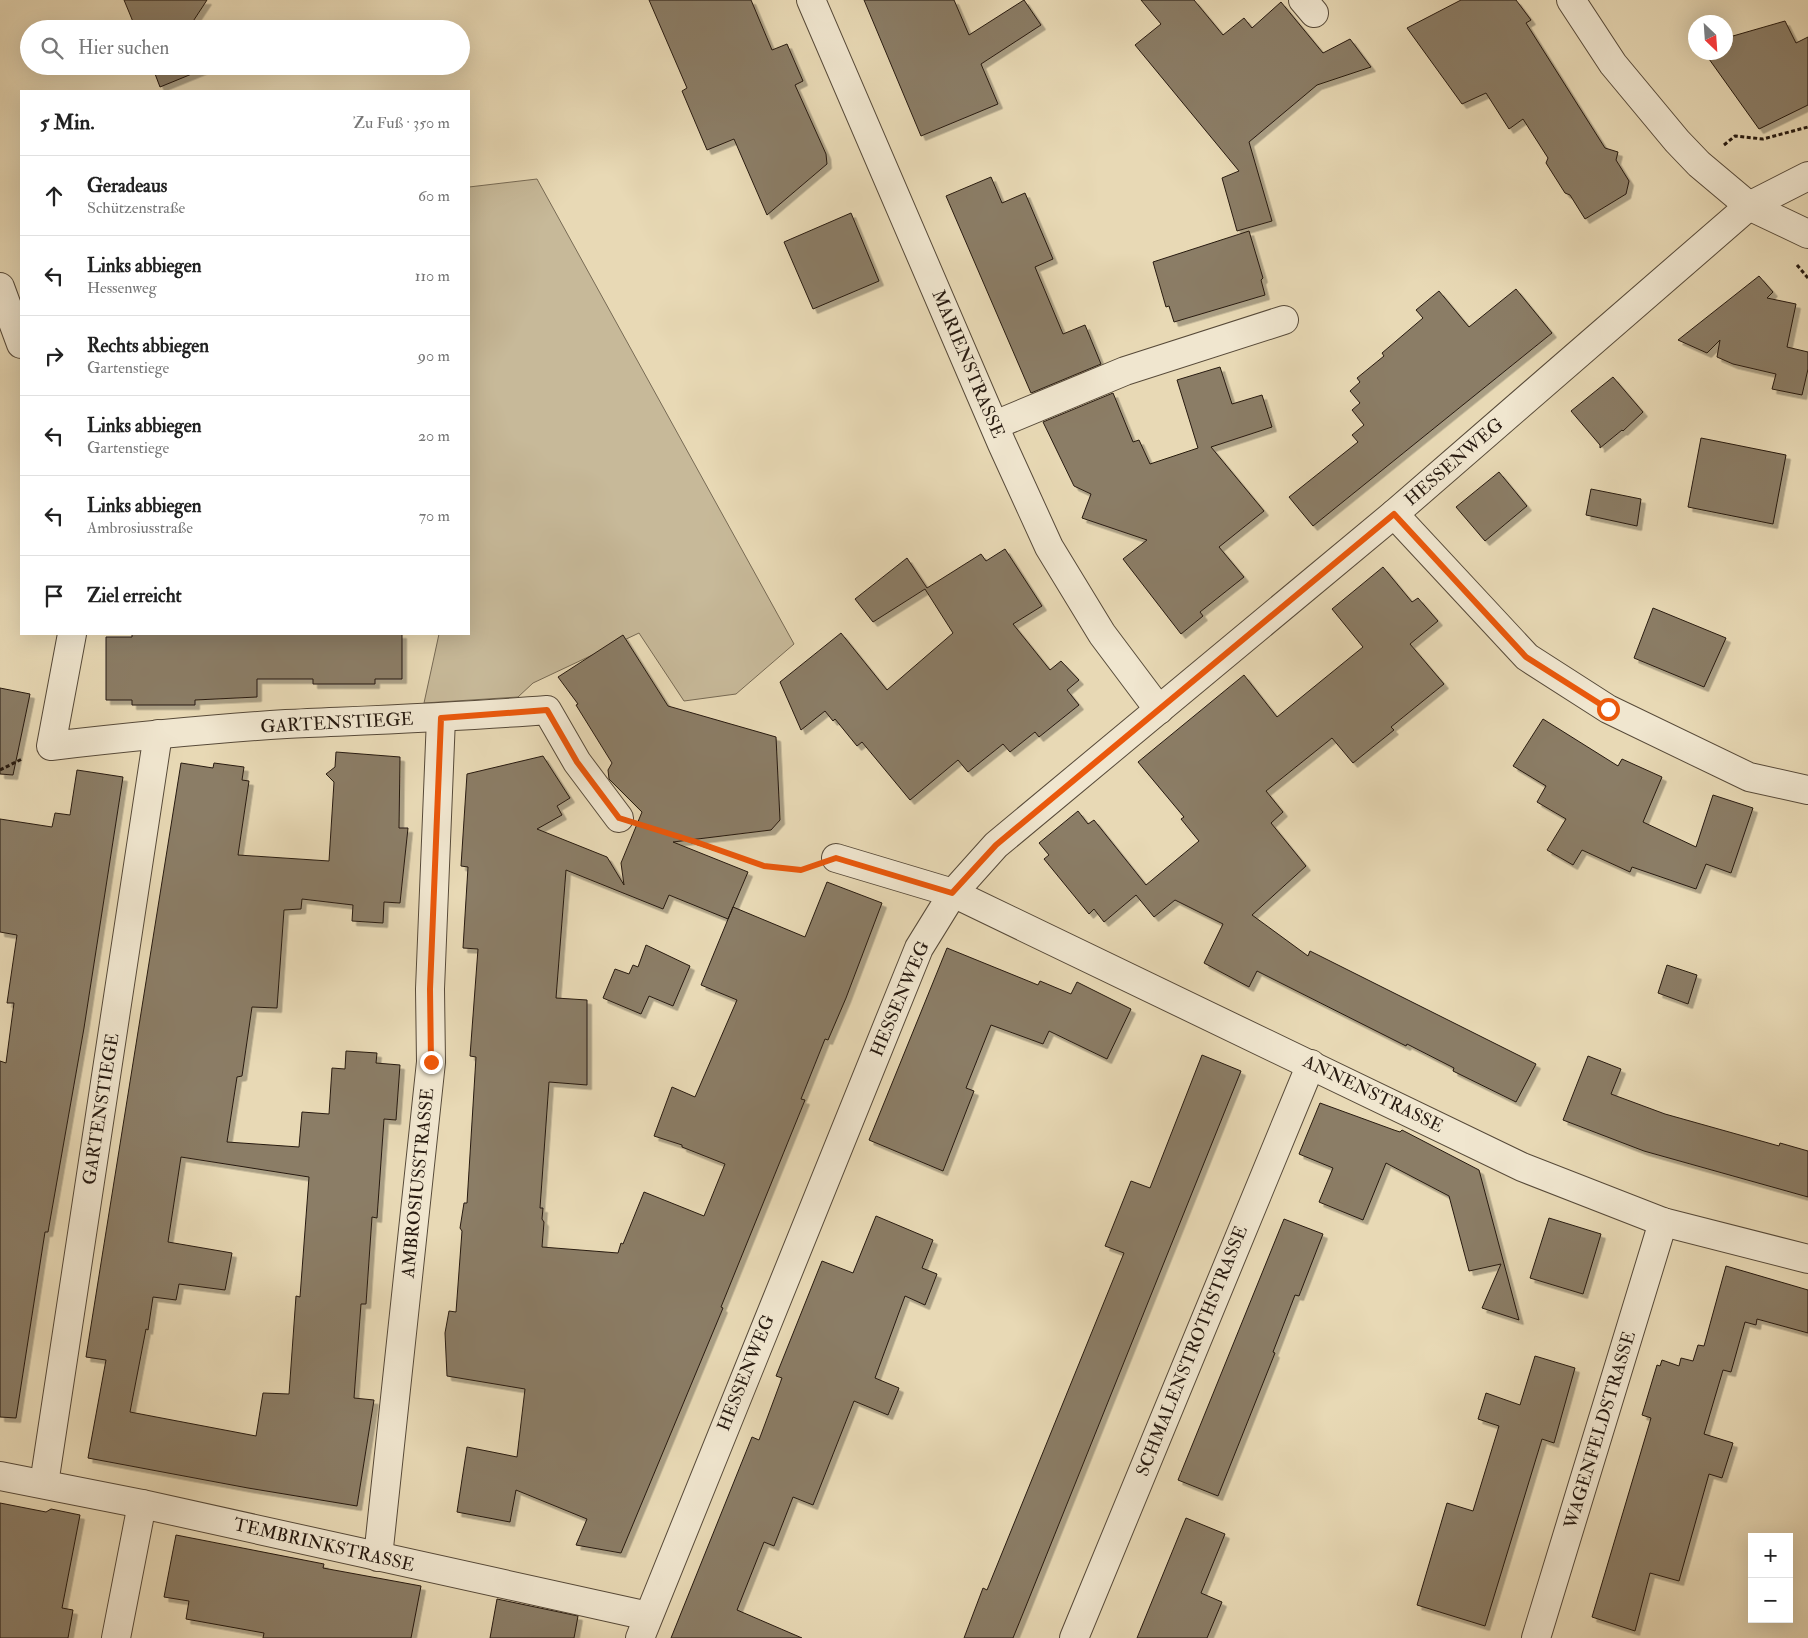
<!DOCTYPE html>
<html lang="de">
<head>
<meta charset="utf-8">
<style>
  body { margin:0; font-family:"IM FELL Double Pica",serif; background:#f6f6f6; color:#222 }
  .controls { position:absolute; right:15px; bottom:15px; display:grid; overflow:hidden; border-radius:0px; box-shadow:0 5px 20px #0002 }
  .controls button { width:45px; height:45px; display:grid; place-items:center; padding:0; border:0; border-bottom:1px solid #e0e0e0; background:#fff; color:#222; font:25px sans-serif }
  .compass { position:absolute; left:1688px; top:15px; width:45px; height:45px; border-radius:50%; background:#fff; box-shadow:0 5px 20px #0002; rotate:155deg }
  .stop { position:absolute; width:15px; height:15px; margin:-11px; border:4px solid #ea580c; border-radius:50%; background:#fff }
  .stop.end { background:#ea580c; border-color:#fff; box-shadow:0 1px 5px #0008 }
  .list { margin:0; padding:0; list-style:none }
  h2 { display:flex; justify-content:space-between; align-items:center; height:65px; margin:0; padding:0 20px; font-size:21px }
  h2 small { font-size:16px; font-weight:400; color:#767676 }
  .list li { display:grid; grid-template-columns:32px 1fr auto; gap:15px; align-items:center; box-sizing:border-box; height:80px; padding:0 20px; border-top:1px solid #e0e0e0 }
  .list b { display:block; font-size:19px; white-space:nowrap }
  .list p { margin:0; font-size:16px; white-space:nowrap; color:#767676 }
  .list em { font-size:16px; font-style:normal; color:#767676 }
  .icon { flex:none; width:28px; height:28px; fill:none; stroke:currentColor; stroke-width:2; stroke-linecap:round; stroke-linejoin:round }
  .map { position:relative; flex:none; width:1808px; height:1638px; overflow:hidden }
  .search { position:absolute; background:#fff; box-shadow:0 5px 20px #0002; left:20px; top:20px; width:450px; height:55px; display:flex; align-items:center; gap:12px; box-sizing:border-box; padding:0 18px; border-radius:28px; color:#767676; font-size:19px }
  .panel { position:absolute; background:#fff; box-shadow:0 5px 20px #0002; left:20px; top:90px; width:450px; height:545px; border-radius:0px }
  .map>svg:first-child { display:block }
  .green { fill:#c7b999; stroke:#776a54 }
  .building { fill:#8b7d66; stroke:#271a10; fill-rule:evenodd; filter:url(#shadow) }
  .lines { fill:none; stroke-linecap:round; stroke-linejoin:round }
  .minor-casing { stroke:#574a39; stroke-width:30 }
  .path { stroke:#271a10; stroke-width:3; stroke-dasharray:4 2.5; stroke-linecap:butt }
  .minor { stroke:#f0e6cf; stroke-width:28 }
  .route { stroke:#ea580c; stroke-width:6 }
  .labels { text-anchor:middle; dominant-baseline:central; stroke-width:4.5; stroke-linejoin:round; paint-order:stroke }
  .street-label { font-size:18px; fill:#271a10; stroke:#f0e6cf }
</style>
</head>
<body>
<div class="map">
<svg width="1808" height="1638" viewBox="0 0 1808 1638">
  <defs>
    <filter id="shadow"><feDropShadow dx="4.5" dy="4.5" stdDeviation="0" flood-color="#0004"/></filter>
  </defs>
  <rect width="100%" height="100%" fill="#e8d9b5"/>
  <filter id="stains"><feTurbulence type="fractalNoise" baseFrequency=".004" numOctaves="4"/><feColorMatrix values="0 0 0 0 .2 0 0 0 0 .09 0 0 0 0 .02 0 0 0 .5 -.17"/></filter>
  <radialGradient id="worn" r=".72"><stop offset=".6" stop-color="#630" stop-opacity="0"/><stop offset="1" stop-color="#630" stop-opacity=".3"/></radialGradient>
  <path class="green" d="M537 179 794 644 736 694 684 701 639 633 533 683 518 697 424 703 439 634H469V187Z"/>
  <g class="building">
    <path d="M124 0H207L188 29H136Z"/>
    <path d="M649 0H751L772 50 787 44 803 81 795 85 826 154 827 164 767 215 734 139 707 150 682 91 687 88Z"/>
    <path d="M864 0H954L969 35 1024 0 1041 25 981 64 998 104 921 136Z"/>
    <path d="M1141 0H1194L1223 35 1244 18 1252 28 1281 2 1323 53 1350 39 1371 67 1317 85 1249 142 1272 221 1237 231 1222 178 1239 171 1135 45 1161 24Z"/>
    <path d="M1461 0H1516L1531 20 1526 23 1605 148 1618 152 1616 160 1629 181 1626 194 1585 219 1570 195 1565 193 1546 163 1548 158 1523 119 1509 129 1486 93 1462 104 1407 28Z"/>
    <path d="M1785 21 1796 43 1808 37V105L1759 129 1704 52H1726V38Z"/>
    <path d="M152 66H203L204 69 160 87Z"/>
    <path d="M991 177 1002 203 1025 193 1053 259 1035 267 1063 334 1085 325 1101 364 1031 393 946 196Z"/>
    <path d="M851 213 879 281 813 309 784 242Z"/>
    <path d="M1249 231 1263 278 1261 280 1265 295 1174 322 1169 306 1166 307 1153 262Z"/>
    <path d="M1759 276 1773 292 1767 298 1796 304 1787 347 1808 352V369L1802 395 1772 389 1776 374 1733 364 1717 357 1720 340 1707 353 1678 340Z"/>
    <path d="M1516 289 1552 333 1313 526 1289 497 1358 442 1352 435 1364 425 1352 410 1360 403 1350 391 1360 382 1357 378 1384 356 1382 353 1423 318 1416 310 1439 291 1469 327Z"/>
    <path d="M1220 367 1232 404 1262 395 1272 427 1211 447 1264 511 1219 547 1244 577 1200 612 1203 616 1181 634 1123 559 1147 540 1082 518 1091 494 1074 486 1043 422 1113 393 1133 442 1139 440 1150 464 1198 448 1177 380Z"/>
    <path d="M1613 377 1643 412 1623 431 1622 430 1600 448V445L1571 411Z"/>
    <path d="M1701 438 1786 455 1773 524 1688 507Z"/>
    <path d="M1499 472 1527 506 1485 541 1456 507Z"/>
    <path d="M1591 489 1641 499 1637 526 1586 515Z"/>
    <path d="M1005 549 1042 606 1013 624 1050 670 1061 661 1079 680 1067 690 1079 705 1039 737 1035 732 1010 752 1003 744 968 772 958 760 910 800 862 742 857 746 835 719 833 721 825 711 801 730 780 682 841 633 887 690 953 633 925 589 873 622 855 599 907 558 927 588 981 554 986 561Z"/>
    <path d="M1383 567 1412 602 1418 598 1438 621 1410 644 1444 684 1391 727 1394 730 1353 763 1332 738 1266 791 1283 812 1271 823 1306 866 1252 915 1308 956 1310 951 1536 1064 1516 1102 1453 1071 1454 1068 1407 1044 1406 1046 1257 971 1249 987 1204 963 1223 924 1175 900 1154 917 1136 895 1104 922 1094 909 1089 914 1044 859 1049 855 1039 843 1078 811 1088 824 1094 820 1146 885 1199 841 1181 819 1184 817 1138 762 1244 675 1277 717 1363 647 1332 609Z"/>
    <path d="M1653 608 1726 638 1704 687 1634 658Z"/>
    <path d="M132 634H402V679H375V684H313V679H257V697L195 700V705H132V700H106V637H132Z"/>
    <path d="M623 635 668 706 776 737 780 820 771 830 673 842 748 872 728 919 669 895 663 909 566 870 556 998 587 1000V1085L549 1082 540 1208H543L542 1219 544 1222 542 1247 618 1253 621 1243 623 1244 644 1192 704 1216 725 1164 682 1147V1145L654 1136 672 1087 695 1097 737 1000 701 985 733 907 805 937 827 882 882 903 846 998 828 1040 825 1039 801 1099 805 1100 721 1307 723 1308 621 1553 576 1545 587 1519 516 1490 510 1522 457 1512 467 1447 517 1457 525 1389 447 1376 445 1333 449 1311 456 1312 462 1231 460 1228 464 1203H467L476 1057 470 1056 478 949 463 948 468 867 461 866 467 774 543 756 570 798 557 806 562 815 537 829 607 857 624 885 621 863 642 812 609 779 608 770 612 763 576 705 578 704 558 677Z"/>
    <path d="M0 688 30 694 13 775 0 774Z"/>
    <path d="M1543 719 1618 766 1622 759 1662 777 1643 822 1696 847 1713 795 1753 808 1731 873 1706 864 1696 889 1632 867 1630 872 1582 850 1573 865 1547 850 1566 819 1537 802 1546 786 1513 766Z"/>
    <path d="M336 752 400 757 399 828H408L400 903 384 902 383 923 352 921 353 905 302 899 301 909 284 910 277 1008 252 1007 242 1076 237 1077 227 1142 299 1147 302 1112 329 1114 332 1068 345 1069 346 1051 377 1053 376 1063 400 1065 396 1120 384 1119 377 1218 372 1217 366 1304H361L354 1398 374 1400 357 1506 248 1488 88 1458 106 1360 86 1357 181 763 213 768 214 763 244 767 242 780 249 781 238 855 329 861 334 782 326 774 335 767ZM181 1157 309 1177 300 1297 296 1296 289 1394 263 1393 256 1436 130 1412 146 1329 148 1330 153 1297 176 1300 179 1284 225 1290 232 1253 168 1242Z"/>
    <path d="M77 770 123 777 84 1028 48 1232H45L16 1418 0 1417V1061L6 1063 14 1003H7L17 935 0 932V819L52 827 55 813 70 815Z"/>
    <path d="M646 945 690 966 673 1006 649 996 641 1014 603 998 615 969 629 974 633 965 638 967Z"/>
    <path d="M947 948 1038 985 1040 981 1071 994 1077 982 1131 1009 1107 1059 1049 1031 1043 1044 991 1025 966 1088 974 1091 943 1171 869 1140Z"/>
    <path d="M1667 965 1697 975 1688 1004 1658 993Z"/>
    <path d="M1202 1055 1241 1071 1026 1606 1013 1638H964L983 1588 987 1590 1124 1253 1105 1246 1131 1181 1150 1188Z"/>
    <path d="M1588 1056 1621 1069 1611 1094 1665 1114 1779 1146 1780 1143 1808 1151V1197L1644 1151 1563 1120Z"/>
    <path d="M1320 1103 1394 1130 1400 1132 1402 1130 1479 1170 1519 1320 1482 1308 1501 1264 1469 1271 1449 1196 1386 1163 1363 1220 1319 1202 1333 1168 1299 1154Z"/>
    <path d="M876 1216 933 1240 922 1268 937 1274 925 1305 905 1296 875 1378 899 1388 888 1415 854 1401 813 1505 793 1497 774 1546 764 1542 737 1610 802 1638H671L752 1437 759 1440 782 1378 776 1376 822 1261 853 1273Z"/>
    <path d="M1549 1218 1601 1234 1583 1294 1530 1278Z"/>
    <path d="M1284 1219 1323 1234 1299 1296 1295 1295 1273 1352 1275 1353 1218 1496 1178 1480Z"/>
    <path d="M1726 1266 1808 1290V1333L1757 1319 1756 1325 1745 1322 1731 1372 1723 1370 1704 1434 1733 1443 1722 1478 1709 1474 1679 1581 1650 1573 1635 1631 1592 1617 1651 1418 1642 1415 1657 1365 1660 1366 1662 1360 1679 1366 1681 1358 1693 1361 1698 1345 1704 1346Z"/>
    <path d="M1535 1356 1575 1368 1554 1443 1542 1439 1485 1626 1417 1605 1447 1503 1473 1511 1499 1426 1478 1419 1486 1393 1520 1405Z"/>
    <path d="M0 1503 46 1512 51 1509 80 1515 62 1608 73 1610 68 1638H0Z"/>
    <path d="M1186 1518 1225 1534 1201 1593 1222 1602 1207 1638H1137Z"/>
    <path d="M176 1535 324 1564 323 1568 421 1586 411 1638H263L264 1633 186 1619 189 1601 164 1597Z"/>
    <path d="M497 1599 578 1616 574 1638H490Z"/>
  </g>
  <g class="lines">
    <defs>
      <g id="minor">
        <path d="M811 0 1002 444 1049 547 1102 634 1159 710"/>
        <path d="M1303 0 1314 13"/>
        <path d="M1571 0 1613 64 1677 141 1699 164 1749 206 1808 234"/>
        <path d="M0 287 21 344"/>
        <path d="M995 425 1125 371 1284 320"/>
        <path d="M1394 514 1527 657 1608 709 1749 777 1808 790"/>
        <path d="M72 634 51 746C129 737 207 729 286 724 373 720 460 717 547 710L577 762 619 818"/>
        <path d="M836 858 953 893 1522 1167 1663 1222 1808 1259"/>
        <path d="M0 1476 142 1504 648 1616"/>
        <path d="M44 1484 158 734"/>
        <path d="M378 1557 431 1062 430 989 441 718"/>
        <path d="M116 1638 142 1504"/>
        <path d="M640 1638 919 948 953 893 996 845 1394 514 1749 206 1808 176"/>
        <path d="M1074 1638 1311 1064"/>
        <path d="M1536 1638 1663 1222"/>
      </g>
    </defs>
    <use href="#minor" class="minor-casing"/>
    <g class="path">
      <path d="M1724 145 1735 136 1763 139 1808 127"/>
      <path d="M1797 265 1808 278"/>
      <path d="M0 770 22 759"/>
      <path d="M648 827 764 866 801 870 808 868"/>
    </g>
    <use href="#minor" class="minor"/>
  </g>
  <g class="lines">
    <path class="route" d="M431 1062 430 989 441 718 547 710 577 762 619 818 696 842 764 866 801 870 836 858 952 893 996 845 1394 514 1526 657 1608 709"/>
  </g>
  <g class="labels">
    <g class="street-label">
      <text transform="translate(968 364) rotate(67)">MARIENSTRASSE</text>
      <text transform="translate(1454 462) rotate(-41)">HESSENWEG</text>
      <text transform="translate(337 723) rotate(-3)">GARTENSTIEGE</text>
      <text transform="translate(900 999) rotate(-67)">HESSENWEG</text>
      <text transform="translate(1373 1094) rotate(26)">ANNENSTRASSE</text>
      <text transform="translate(101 1109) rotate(-81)">GARTENSTIEGE</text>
      <text transform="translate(418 1183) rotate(-84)">AMBROSIUSSTRASSE</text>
      <text transform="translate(1192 1351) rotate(-68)">SCHMALENSTROTHSTRASSE</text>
      <text transform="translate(746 1373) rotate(-68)">HESSENWEG</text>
      <text transform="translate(1600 1430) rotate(-73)">WAGENFELDSTRASSE</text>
      <text transform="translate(324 1545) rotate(13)">TEMBRINKSTRASSE</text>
    </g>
  </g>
  <rect width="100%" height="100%" filter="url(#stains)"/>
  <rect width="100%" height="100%" fill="url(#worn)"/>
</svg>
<div class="controls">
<button>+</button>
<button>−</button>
</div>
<svg class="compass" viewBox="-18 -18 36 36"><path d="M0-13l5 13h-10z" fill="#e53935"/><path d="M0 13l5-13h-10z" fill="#767676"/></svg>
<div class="stop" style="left:1608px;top:709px"></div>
<div class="stop end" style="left:431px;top:1062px"></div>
<div class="search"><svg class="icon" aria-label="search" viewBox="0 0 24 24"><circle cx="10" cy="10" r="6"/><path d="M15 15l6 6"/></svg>Hier suchen</div>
<section class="panel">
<h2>5 Min.<small>Zu Fuß · 350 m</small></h2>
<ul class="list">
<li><svg class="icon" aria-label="ahead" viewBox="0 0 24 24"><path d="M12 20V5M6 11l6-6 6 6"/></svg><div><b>Geradeaus</b><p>Schützenstraße</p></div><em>60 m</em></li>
<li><svg class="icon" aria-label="left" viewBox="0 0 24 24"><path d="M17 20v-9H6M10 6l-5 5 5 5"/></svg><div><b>Links abbiegen</b><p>Hessenweg</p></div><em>110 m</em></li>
<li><svg class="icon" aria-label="right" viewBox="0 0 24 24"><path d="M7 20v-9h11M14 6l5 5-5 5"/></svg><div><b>Rechts abbiegen</b><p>Gartenstiege</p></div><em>90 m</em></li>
<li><svg class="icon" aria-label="left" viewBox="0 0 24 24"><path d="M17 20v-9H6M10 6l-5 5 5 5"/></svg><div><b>Links abbiegen</b><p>Gartenstiege</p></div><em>20 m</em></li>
<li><svg class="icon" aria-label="left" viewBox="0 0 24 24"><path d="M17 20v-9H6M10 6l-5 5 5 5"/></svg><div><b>Links abbiegen</b><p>Ambrosiusstraße</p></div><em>70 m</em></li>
<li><svg class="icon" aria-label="arrive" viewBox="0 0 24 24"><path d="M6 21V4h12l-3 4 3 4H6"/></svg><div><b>Ziel erreicht</b></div></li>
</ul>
</section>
</div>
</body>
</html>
